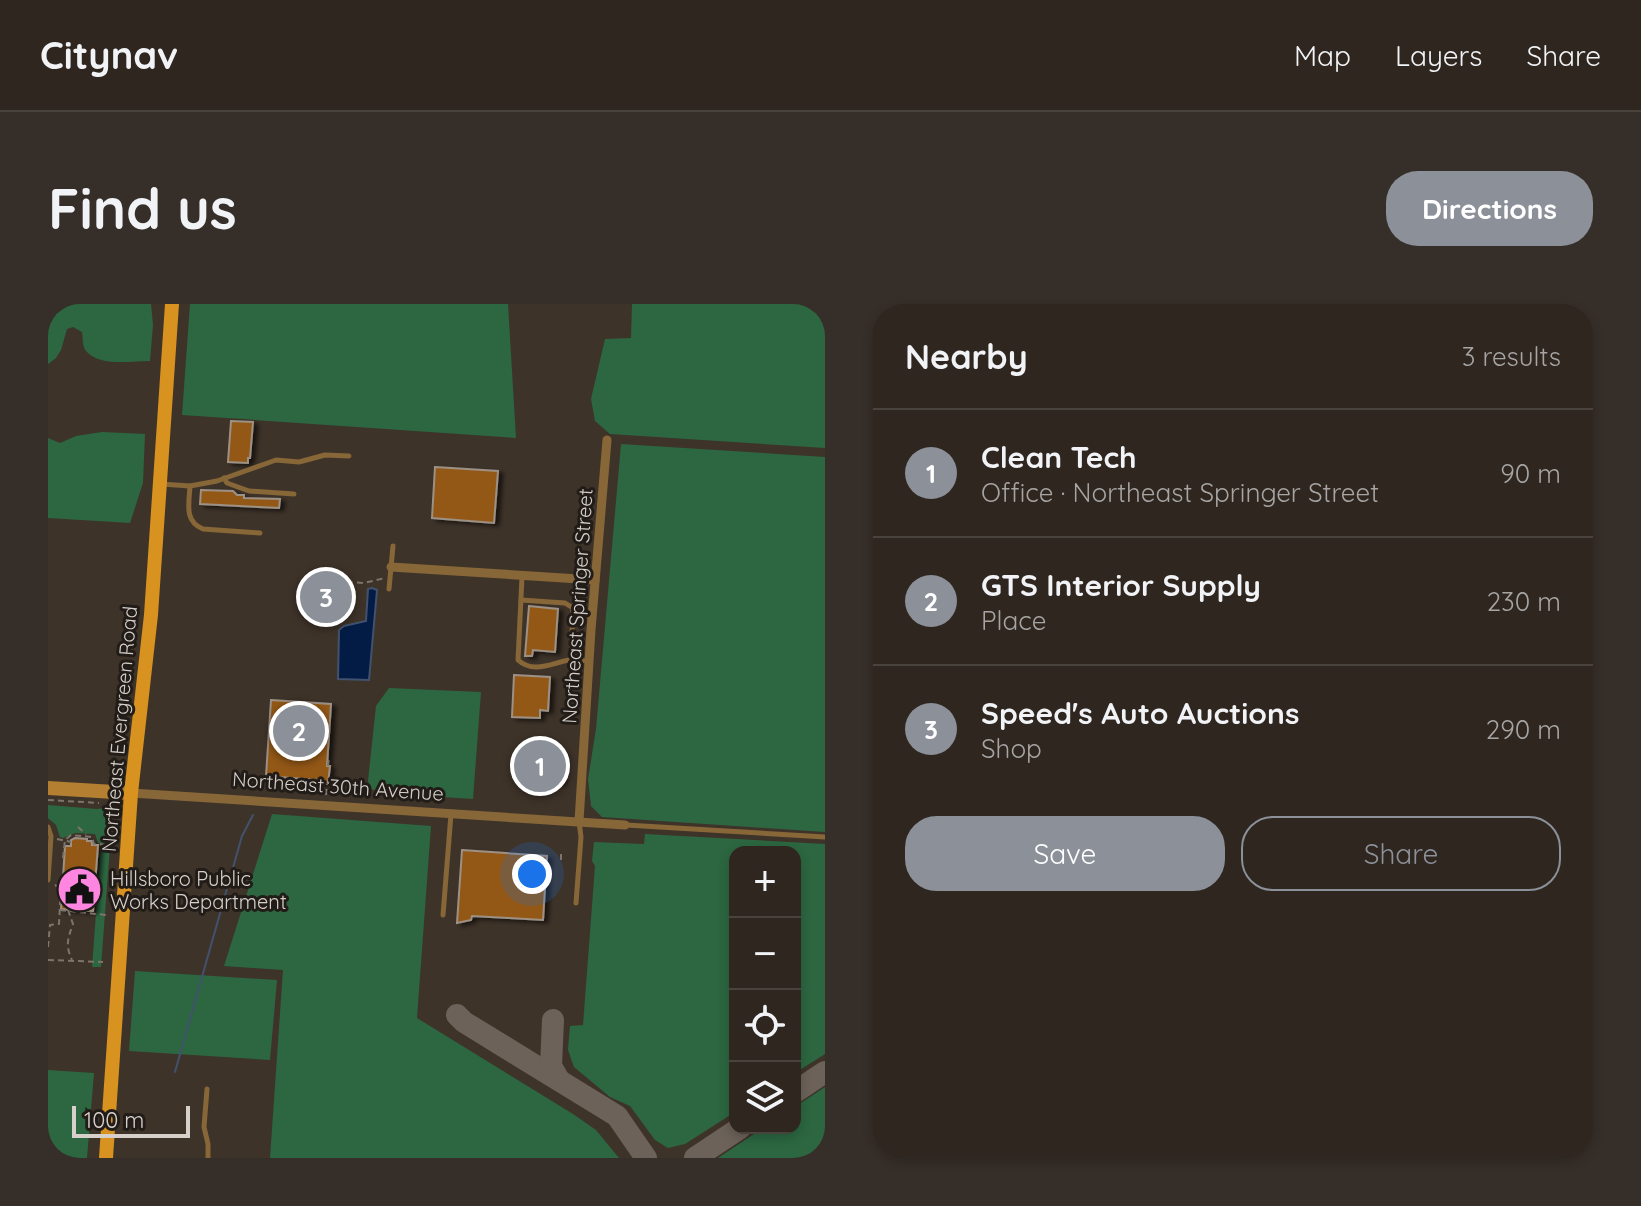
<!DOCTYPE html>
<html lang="en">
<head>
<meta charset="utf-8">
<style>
  body { margin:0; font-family:Quicksand,sans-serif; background:#362e28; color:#f1f3f6 }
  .controls { position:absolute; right:24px; bottom:24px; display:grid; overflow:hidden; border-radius:16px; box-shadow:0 4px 12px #0003 }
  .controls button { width:72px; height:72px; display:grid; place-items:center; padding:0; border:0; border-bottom:2px solid #49433d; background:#2e261f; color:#f1f3f6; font:40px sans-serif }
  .scale { position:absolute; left:24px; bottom:20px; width:118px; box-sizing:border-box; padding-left:8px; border:4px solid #d7d0ca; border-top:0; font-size:22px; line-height:28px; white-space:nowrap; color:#d7d0ca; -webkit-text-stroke:6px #211c18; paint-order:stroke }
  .you { position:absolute; left:484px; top:570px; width:28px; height:28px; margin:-20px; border:6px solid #fff; border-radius:50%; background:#1a73e8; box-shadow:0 0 0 12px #1a73e833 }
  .badge { display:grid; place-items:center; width:52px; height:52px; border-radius:50%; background:#8c9099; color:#fff; font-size:26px; font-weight:700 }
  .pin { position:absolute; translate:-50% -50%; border:4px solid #fff; box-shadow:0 2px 8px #0006 }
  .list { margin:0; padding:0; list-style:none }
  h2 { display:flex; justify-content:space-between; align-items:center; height:104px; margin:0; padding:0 32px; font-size:34px }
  h2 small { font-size:26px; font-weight:400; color:#a7a5a4 }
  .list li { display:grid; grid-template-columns:52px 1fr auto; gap:24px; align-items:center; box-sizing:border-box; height:128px; padding:0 32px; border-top:2px solid #49433d }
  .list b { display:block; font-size:30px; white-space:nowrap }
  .list p { margin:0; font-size:26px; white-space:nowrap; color:#a7a5a4 }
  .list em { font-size:26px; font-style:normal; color:#a7a5a4 }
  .actions { display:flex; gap:16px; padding:24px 32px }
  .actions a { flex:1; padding:18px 0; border:2px solid #8c9099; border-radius:32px; text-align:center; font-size:28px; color:#8c9099 }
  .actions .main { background:#8c9099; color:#fff }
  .icon { flex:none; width:44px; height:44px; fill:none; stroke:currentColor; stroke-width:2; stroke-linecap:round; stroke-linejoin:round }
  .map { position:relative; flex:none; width:777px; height:854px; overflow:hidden; border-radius:32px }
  header { display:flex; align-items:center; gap:48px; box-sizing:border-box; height:112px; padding:0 40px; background:#2e261f; border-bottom:2px solid #49433d }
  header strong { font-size:38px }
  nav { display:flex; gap:44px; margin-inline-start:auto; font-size:28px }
  .intro { display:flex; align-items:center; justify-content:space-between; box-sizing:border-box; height:192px; padding:0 48px }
  h1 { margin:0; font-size:56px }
  .button { padding:20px 36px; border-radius:32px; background:#8c9099; color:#fff; font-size:28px; font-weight:700 }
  main { display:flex; gap:48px; padding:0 48px }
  aside { flex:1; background:#2e261f; border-radius:32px; box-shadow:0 4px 12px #0003 }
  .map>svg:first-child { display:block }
  .green { fill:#2c6741 }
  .water { fill:#021c46; stroke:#42526e; stroke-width:2 }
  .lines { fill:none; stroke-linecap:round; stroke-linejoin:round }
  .stream { stroke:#42526e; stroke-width:2 }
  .taxiway { stroke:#6c625a; stroke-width:22 }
  .building { fill:#935914; stroke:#9d9085; stroke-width:2; filter:url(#shadow) }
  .path { stroke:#7d746b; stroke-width:2; stroke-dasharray:6 4; stroke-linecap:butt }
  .lane { stroke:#876638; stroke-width:5 }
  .street { stroke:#876638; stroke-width:9 }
  .secondary { stroke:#b47f30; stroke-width:14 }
  .primary { stroke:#d7921f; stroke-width:14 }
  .labels { text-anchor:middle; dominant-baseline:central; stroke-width:6; stroke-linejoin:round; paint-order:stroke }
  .street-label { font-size:20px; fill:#d7d0ca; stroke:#211c18 }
  .poi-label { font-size:20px; fill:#d7d0ca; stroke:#211c18; text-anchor:start }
</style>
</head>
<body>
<header>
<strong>Citynav</strong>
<nav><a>Map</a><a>Layers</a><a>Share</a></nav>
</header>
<div class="intro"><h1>Find us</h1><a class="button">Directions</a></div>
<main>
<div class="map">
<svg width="777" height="854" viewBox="0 0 777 854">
  <defs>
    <filter id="shadow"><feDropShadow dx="4.5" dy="2.5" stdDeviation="2" flood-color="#0009"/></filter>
  </defs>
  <rect width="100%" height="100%" fill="#3e3329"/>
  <g class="green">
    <path d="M0 0H103L105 21 102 57C84 57 51 63 38 47 34 42 35 34 34 28L25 23 19 25 13 46 8 54 0 60Z"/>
    <path d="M142 0H460L468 134 134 111Z"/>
    <path d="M584 0H777V144L562 130 547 117 543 95 557 35 583 34Z"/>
    <path d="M54 128 97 130 95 179 82 219 0 214V134L12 139 28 132Z"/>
    <path d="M573 140 777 153V528L554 513 543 502 540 475 548 425Z"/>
    <path d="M341 384 433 388 425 495 331 489 322 484 320 477 328 402Z"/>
    <path d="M0 501 49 505 62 503 65 507 62 540 50 539 47 530 27 529 15 534 12 533 8 521 0 514Z"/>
    <path d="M224 510 383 522 369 714 525 810 548 826 571 854H222L235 666 176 662Z"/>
    <path d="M597 530 777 540V750L747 769V548H687V808L637 840 620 844 607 836 582 802 562 793 526 763 520 746 522 722 535 721 547 562 544 557 546 538 596 540Z"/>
    <path d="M53 542H62L53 663H44Z"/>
    <path d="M87 667 229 676 222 756 81 747Z"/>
    <path d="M0 766 46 769 39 854H0Z"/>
    <path d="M777 783V852L774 854H670L715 824H747V803Z"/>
  </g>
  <path class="water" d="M324 284 329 286 321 376 290 375 291 326 296 322 318 317 320 285Z"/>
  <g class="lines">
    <path class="stream" d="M127 768 194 532 205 511"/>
    <g class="taxiway">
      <path d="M409 711 416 718 569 812 598 854"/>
      <path d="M505 716 503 762 511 776"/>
      <path d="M747 788 777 768"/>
      <path d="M647 854 692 824"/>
    </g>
  </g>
  <g class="building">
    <path d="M183 117 205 118 202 154H200V159L180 158Z"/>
    <path d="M387 163 450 167 446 219 384 214Z"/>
    <path d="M153 186 185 187 189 191H196V194L232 195 231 204 152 200Z"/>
    <path d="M268 277 291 279 289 309 266 308Z"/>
    <path d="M481 302 510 305 507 348 485 346 484 352H477Z"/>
    <path d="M466 371 502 373 500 407 492 406V414L464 413Z"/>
    <path d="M223 396 283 400 279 462H282L280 479H268V476L218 472Z"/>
    <path d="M472 446 515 449 513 478 470 475Z"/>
    <path d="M27 534 39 535V537H44V541H50L45 607 13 605 17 542H23V536Z"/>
    <path d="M414 546 499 552 495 616 424 612 423 616 409 619Z"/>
  </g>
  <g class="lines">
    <g class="path">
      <path d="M279 277 316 279 337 274"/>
      <path d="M287 318H291L293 279"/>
      <path d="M280 462 281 454"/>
      <path d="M278 491 279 479"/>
      <path d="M0 496 51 499"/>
      <path d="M61 499 65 501"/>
      <path d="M30 523 38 530"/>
      <path d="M9 535 23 538"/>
      <path d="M15 554 17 536 23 531 44 533 46 540 63 541"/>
      <path d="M513 556V550"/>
      <path d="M12 606 58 611"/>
      <path d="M20 606 25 620C20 634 17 641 24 656"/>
      <path d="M0 643 2 621 11 620 13 582H8L7 579"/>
      <path d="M0 656 55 658"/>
    </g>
    <g class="lane">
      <path d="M176 174 179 179 201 187 246 190"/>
      <path d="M113 180 142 182 169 177 228 156 251 158 277 151 301 152"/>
      <path d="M142 182C141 200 136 217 155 225L212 229"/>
      <path d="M474 273 470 356C485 370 504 359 521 356 527 355 535 357 541 357"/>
      <path d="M341 285 345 242"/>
      <path d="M473 296 517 299 525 304 523 356"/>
      <path d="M578 521 777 533"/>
      <path d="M0 523 3 532 0 576"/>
      <path d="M528 599 533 533 531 517"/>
      <path d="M395 611 403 510"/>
      <path d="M159 785 156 823 160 840V854"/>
    </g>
    <g class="street">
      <path d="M343 263 547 276"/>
      <path d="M83 489 577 521"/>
      <path d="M531 517 543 326 559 136"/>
    </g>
    <path class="secondary" d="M0 484 83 489"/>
    <path class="primary" d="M58 854 83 489 103 311 124 0"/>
  </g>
  <defs>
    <symbol id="civic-disc" viewBox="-11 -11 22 22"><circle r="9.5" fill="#fe86e1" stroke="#211c18"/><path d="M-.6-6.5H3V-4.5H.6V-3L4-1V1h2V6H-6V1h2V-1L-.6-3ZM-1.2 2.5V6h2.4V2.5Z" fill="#111"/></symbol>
  </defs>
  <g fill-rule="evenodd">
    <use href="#civic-disc" x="6" y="560" width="51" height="51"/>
  </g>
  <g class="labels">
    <g class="street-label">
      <text transform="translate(529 302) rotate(-86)">Northeast Springer Street</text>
      <text transform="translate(71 425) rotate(-85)">Northeast Evergreen Road</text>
      <text transform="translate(290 482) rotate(4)">Northeast 30th Avenue</text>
    </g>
    <g class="poi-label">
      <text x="62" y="574">Hillsboro Public<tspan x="62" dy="23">Works Department</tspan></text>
    </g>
  </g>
</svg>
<div class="controls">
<button>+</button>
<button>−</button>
<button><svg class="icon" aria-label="locate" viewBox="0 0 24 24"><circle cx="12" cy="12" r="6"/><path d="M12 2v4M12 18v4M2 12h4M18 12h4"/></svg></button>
<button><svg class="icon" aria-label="layers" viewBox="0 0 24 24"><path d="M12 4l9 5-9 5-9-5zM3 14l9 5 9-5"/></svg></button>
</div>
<div class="scale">100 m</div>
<div class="you"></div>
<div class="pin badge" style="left:492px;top:462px">1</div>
<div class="pin badge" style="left:251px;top:427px">2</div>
<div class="pin badge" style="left:278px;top:293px">3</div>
</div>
<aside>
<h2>Nearby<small>3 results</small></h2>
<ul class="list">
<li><span class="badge">1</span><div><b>Clean Tech</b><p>Office · Northeast Springer Street</p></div><em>90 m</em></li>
<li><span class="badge">2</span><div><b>GTS Interior Supply</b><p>Place</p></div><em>230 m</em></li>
<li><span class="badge">3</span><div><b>Speed's Auto Auctions</b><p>Shop</p></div><em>290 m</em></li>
</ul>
<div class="actions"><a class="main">Save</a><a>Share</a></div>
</aside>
</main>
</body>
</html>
